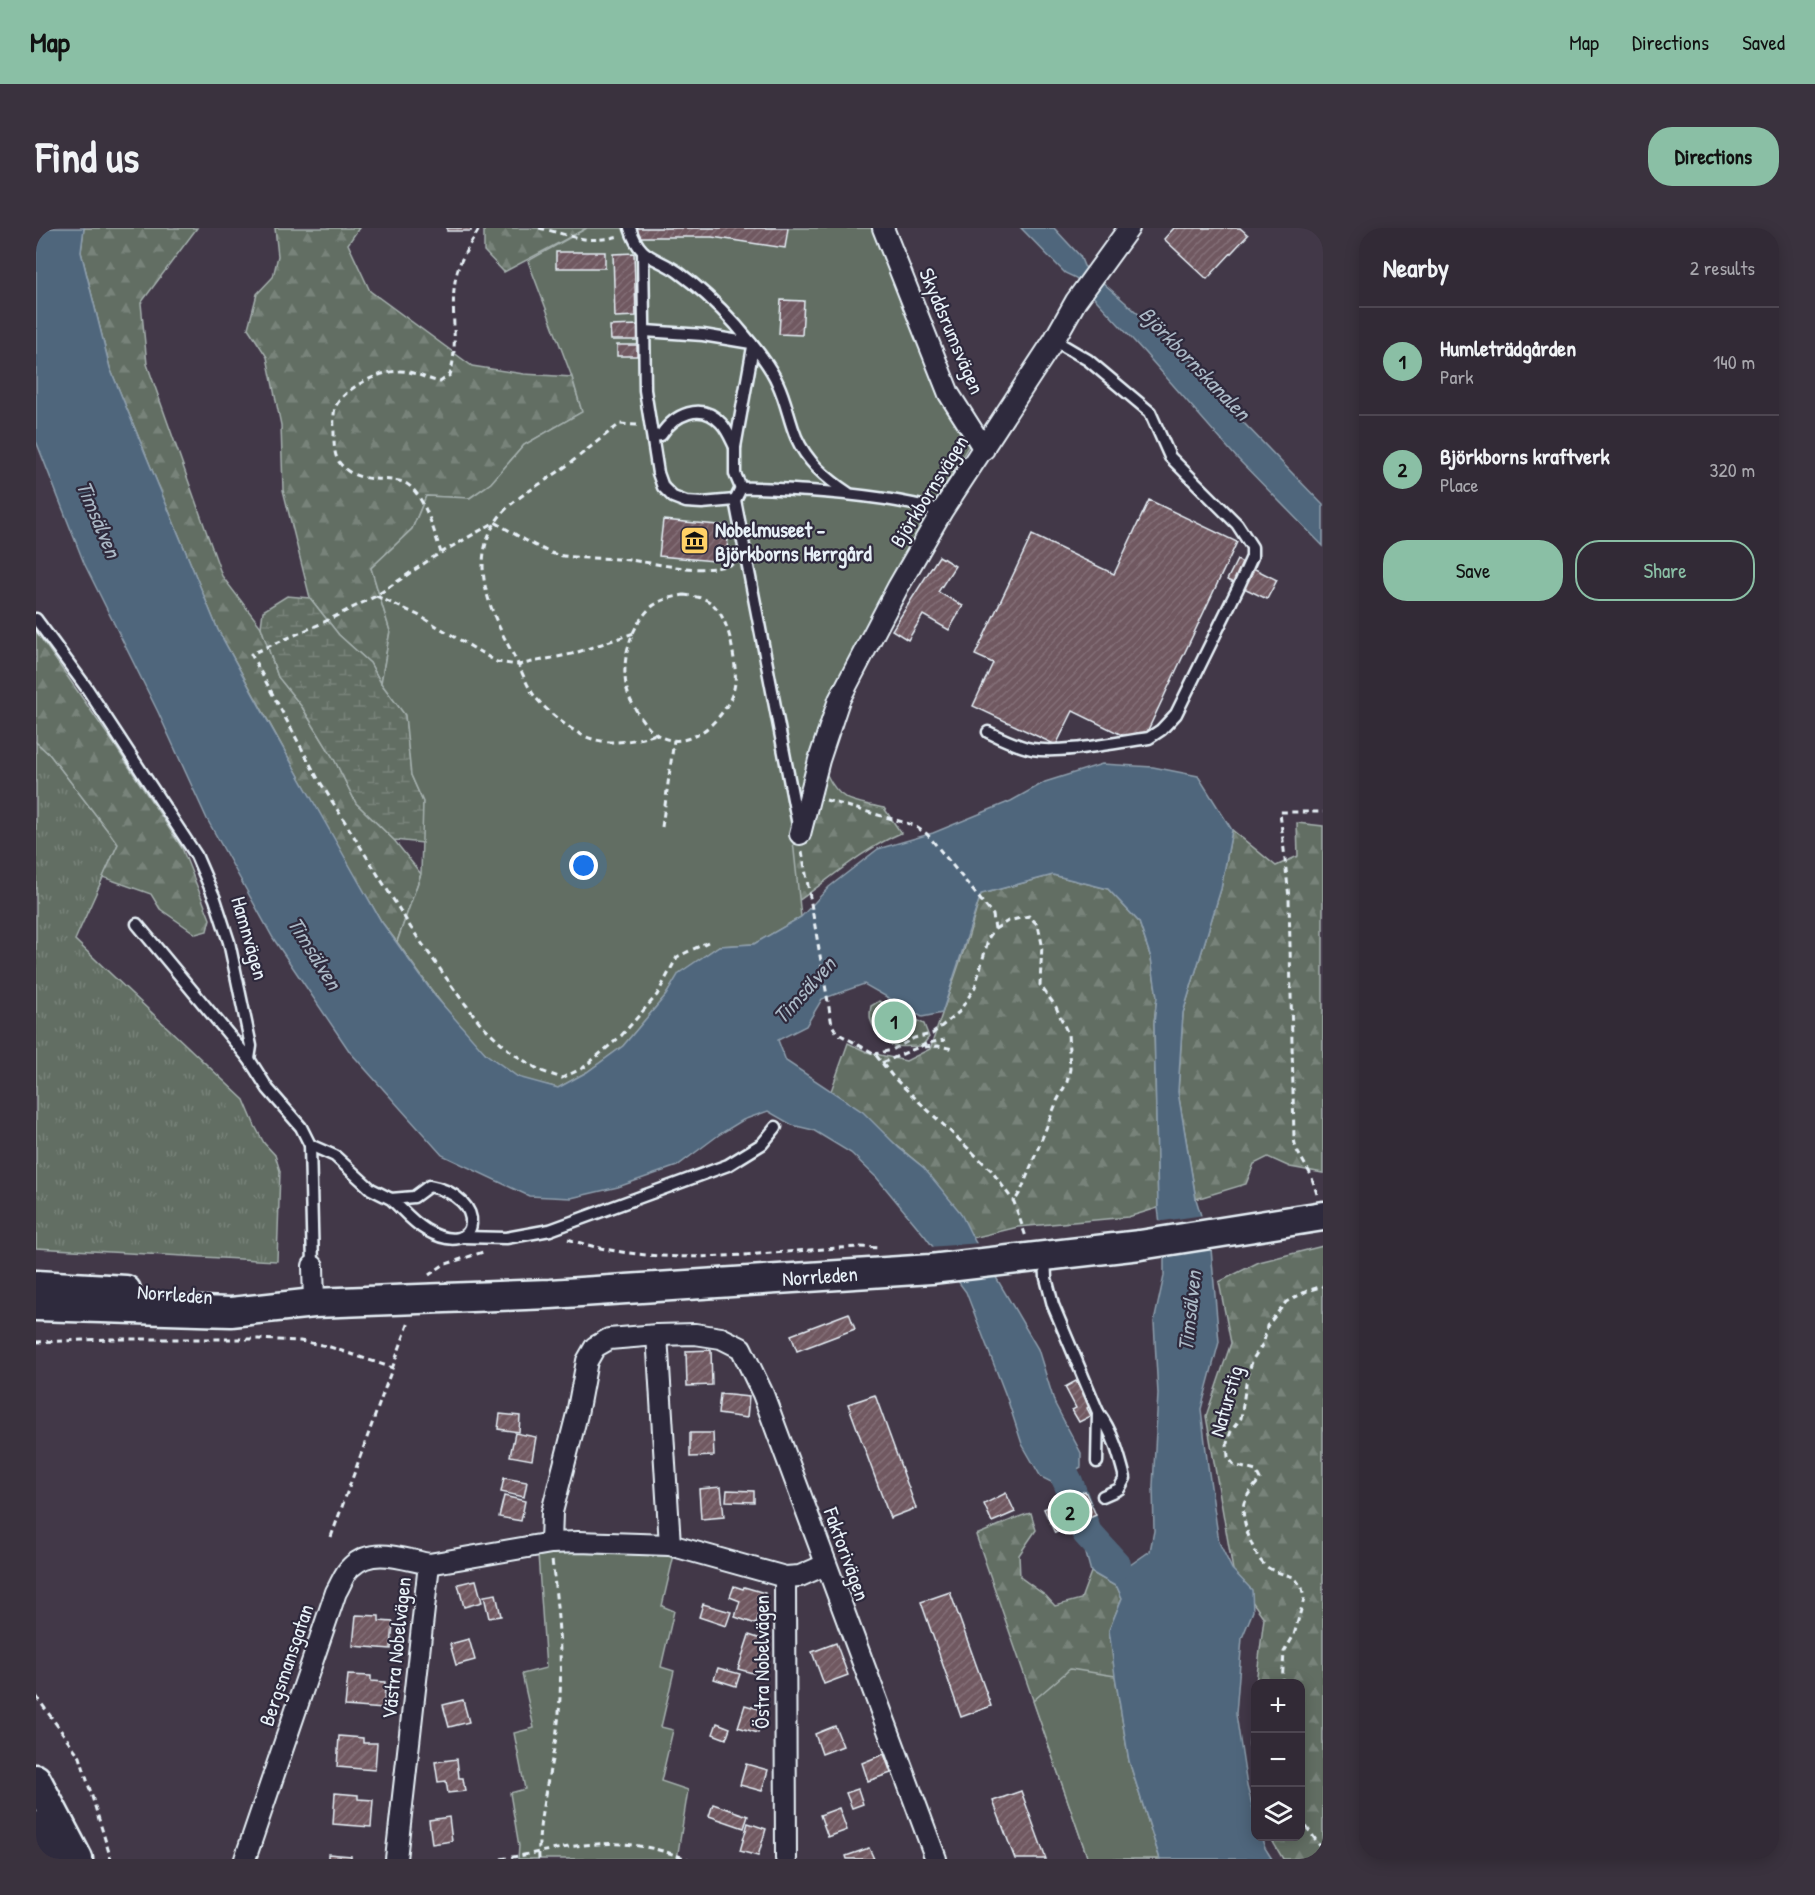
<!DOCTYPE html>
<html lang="en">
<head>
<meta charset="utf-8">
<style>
  body { margin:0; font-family:"Patrick Hand",sans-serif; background:#3a323e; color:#f1f3f6 }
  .controls { position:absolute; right:18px; bottom:18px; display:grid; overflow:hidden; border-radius:12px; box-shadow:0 3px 15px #0003 }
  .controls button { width:54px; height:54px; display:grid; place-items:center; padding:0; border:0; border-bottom:2px solid #4d4651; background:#322a36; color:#f1f3f6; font:30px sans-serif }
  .you { position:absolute; left:548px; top:638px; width:21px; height:21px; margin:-15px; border:4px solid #fff; border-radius:50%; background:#1a73e8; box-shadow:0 0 0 9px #1a73e833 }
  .badge { display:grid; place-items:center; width:39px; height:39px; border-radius:50%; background:#8abfa5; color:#111; font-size:20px; font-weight:700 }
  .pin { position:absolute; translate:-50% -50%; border:3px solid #fff; box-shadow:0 2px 6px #0006 }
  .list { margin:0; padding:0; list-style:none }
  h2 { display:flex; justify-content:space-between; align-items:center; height:78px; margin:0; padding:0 24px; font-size:26px }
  h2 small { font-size:20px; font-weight:400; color:#a8a7ad }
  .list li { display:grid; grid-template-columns:39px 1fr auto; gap:18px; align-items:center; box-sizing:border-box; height:108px; padding:0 24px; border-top:2px solid #4d4651 }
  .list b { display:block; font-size:22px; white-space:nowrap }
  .list p { margin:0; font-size:20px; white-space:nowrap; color:#a8a7ad }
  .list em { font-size:20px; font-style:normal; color:#a8a7ad }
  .actions { display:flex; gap:12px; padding:18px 24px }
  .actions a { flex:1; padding:14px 0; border:2px solid #8abfa5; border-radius:24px; text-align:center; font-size:21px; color:#8abfa5 }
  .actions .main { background:#8abfa5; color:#111 }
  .icon { flex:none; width:33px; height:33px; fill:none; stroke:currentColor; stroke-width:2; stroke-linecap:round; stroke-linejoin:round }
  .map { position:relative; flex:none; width:1287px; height:1631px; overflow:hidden; border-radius:24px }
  header { display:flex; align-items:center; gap:36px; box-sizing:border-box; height:84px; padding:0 30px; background:#8abfa5; color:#111 }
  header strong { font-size:28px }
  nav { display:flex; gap:33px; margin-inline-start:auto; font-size:21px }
  .intro { display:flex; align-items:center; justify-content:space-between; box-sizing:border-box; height:144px; padding:0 36px }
  h1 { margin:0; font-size:42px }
  .button { padding:15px 27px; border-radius:24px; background:#8abfa5; color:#111; font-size:21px; font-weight:700 }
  main { display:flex; gap:36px; padding:0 36px }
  aside { flex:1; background:#322a36; border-radius:24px; box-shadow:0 3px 15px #0003 }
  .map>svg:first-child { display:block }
  .grass { fill:url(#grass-tufts); stroke:#a5b0ae; stroke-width:1.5 }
  .forest { fill:url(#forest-firs); stroke:#a5b0ae; stroke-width:1.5 }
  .wetland { fill:url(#wetland-marsh); stroke:#a5b0ae; stroke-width:1.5 }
  .park { fill:#626e63; stroke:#a5b0ae; stroke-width:1.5 }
  .water { fill:#50667b; stroke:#8d9ead; stroke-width:1.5 }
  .pier { fill:#423848 }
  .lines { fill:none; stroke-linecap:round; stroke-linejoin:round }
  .river { stroke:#50667b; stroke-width:30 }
  .building { fill:url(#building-hatch); stroke:#e8f1f8; stroke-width:1.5 }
  .lane-casing { stroke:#e8f1f8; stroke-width:15 }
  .street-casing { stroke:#e8f1f8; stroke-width:24 }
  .secondary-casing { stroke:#e8f1f8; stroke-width:33 }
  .path { stroke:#e8f1f8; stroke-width:3; stroke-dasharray:6 4.5; stroke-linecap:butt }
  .lane { stroke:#2f2a3d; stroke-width:10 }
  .street { stroke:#2f2a3d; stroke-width:20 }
  .secondary { stroke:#2f2a3d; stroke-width:28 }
  .labels { text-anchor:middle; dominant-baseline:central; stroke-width:4.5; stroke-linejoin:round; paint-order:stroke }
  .street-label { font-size:21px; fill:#e8f1f8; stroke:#2f2a3d }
  .poi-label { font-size:21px; font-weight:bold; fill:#e8f1f8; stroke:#2f2a3d; text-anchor:start }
  .water-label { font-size:22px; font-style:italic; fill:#abb9c6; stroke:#2f2a3d }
</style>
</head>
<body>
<header>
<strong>Map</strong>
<nav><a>Map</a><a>Directions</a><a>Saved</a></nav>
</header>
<div class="intro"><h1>Find us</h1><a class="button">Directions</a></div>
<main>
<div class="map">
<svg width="1287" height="1631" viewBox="0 0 1287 1631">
  <defs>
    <pattern id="grass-tufts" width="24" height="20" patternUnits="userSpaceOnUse" patternTransform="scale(1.5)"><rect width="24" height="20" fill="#626e63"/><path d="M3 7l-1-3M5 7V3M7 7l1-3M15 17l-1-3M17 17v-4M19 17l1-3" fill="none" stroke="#78837a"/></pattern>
    <pattern id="forest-firs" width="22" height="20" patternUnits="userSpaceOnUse" patternTransform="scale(1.5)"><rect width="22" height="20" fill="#626e63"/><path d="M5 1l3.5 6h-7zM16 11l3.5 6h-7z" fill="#78837a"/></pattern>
    <pattern id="wetland-marsh" width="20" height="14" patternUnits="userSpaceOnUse" patternTransform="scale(1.5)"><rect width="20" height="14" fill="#626e63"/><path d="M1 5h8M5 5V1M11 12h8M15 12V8" fill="none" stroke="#78837a"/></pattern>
    <pattern id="building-hatch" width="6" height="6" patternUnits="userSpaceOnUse" patternTransform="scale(1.5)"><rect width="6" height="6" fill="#6f5861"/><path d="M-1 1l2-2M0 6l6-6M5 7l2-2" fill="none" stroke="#847078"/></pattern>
  </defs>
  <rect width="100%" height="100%" fill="#423848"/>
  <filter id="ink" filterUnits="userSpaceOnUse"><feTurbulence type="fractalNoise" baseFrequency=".0167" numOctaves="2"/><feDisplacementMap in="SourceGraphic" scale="12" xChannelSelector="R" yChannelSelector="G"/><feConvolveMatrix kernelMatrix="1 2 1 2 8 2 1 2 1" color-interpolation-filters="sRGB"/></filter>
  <g filter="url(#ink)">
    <path class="grass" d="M0 514 14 527 82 616 39 712 208 872 219 898 228 915 239 927 244 943 241 1033 0 1020Z"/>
    <g class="forest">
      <path d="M48 0H161L105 75 111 136 186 348 225 399 242 449 266 479 298 531 320 575 358 612 385 646 361 714 345 693 298 612 182 402 74 140 45 24Z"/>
      <path d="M239 0H323L312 16 334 63 436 138 488 146 536 149 546 184 488 217 455 255 433 270 390 268 376 301 335 340 354 403 345 455 334 435 303 407 274 370 247 262 245 197 231 129 212 100 221 66 237 49 242 28Z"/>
      <path d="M448 0H551L468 44 448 23Z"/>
      <path d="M0 403 78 516 146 620 174 691 171 703 160 706 124 681 115 666 67 649 82 616 14 527 0 514Z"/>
      <path d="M763 546 791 547C805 576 819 573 848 580L865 605C825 622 792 653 755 678L690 560Z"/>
      <path d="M1261 595 1287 598V945L1254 939 1232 929 1218 936 1210 956 1160 971 1142 864 1147 785 1185 661 1196 602 1240 638 1262 628Z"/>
      <path d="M1017 647 1072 661 1103 694 1115 730 1121 769 1118 795 1122 980 1092 989 982 999 937 1010 888 940 795 863 812 815 831 824 870 833 894 821 932 710 945 666Z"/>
      <path d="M1287 1018V1631H1247L1234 1609 1264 1608V1456L1220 1455 1228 1390 1198 1348 1170 1188 1195 1115 1183 1054 1223 1034Z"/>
      <path d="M995 1285 1000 1302 983 1327 984 1349 1010 1368 1019 1378 1045 1371 1055 1344 1081 1359 1086 1370 1073 1402 1093 1533 1124 1631H1052L940 1307C959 1300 976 1290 995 1285Z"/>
      <path d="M1219 1461V1546L1213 1516Z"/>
    </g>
    <path class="wetland" d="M251 368 274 370 303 407 334 435 345 455 369 487 375 547 387 574V615L358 612 320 575 298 531 266 479 242 449 225 399 227 383Z"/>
    <g class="park">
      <path d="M551 0H836L877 102 935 214 898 275 841 380 756 603 765 689 718 716 683 718 644 745 630 767 587 818 551 844 522 860C509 856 493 855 481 849 437 826 390 754 361 714L385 646 387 574 375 547 369 487 345 455 354 403 335 340 376 301 390 268 434 270 455 255 488 217 546 184 536 149 492 33Z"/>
      <path d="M843 773 888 796 893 809 886 818C864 818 851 823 839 802 834 792 833 789 835 778Z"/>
      <path d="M537 1323H577L638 1327 626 1378 638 1383 625 1439 638 1443 625 1499 637 1502 625 1553 652 1562 641 1631H482L483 1618 474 1565 489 1561 478 1505 498 1500 486 1446 510 1440 502 1326Z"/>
      <path d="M1034 1441 1079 1448 1093 1533 1124 1631H1052L997 1473Z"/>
    </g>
    <g class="water">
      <path d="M0 0H48L45 24 74 140 182 402 230 490 345 693 399 768 450 826 482 849 522 860 551 844 587 818 630 767 643 745 683 718 718 716 765 689 793 659 842 621 897 605 975 573 1009 554 1066 536 1117 539 1162 548 1196 602 1185 661 1147 785 1142 864 1160 971 1175 1021 1183 1114 1165 1181 1171 1231 1183 1314 1196 1341 1216 1362 1217 1383 1206 1410 1200 1486 1211 1558 1219 1588 1220 1608 1225 1609 1229 1620 1236 1631H1124L1093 1533 1079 1448 1073 1402 1086 1370 1081 1359 1055 1344 1046 1311 1059 1306 1074 1322 1080 1318 1094 1337 1114 1323 1118 1303 1117 1258 1122 1166 1118 1094 1128 1048V1027L1122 980 1118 795 1121 769 1115 730 1103 694 1072 661 1017 647 945 666 906 785 886 789 828 756 786 771 770 798 742 812 750 833 827 884 863 920 888 940 924 984 937 1010 1002 1121 1019 1176 1045 1225V1239L1017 1255 1005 1249 986 1216 972 1173 930 1064 889 1008 841 950 815 925 777 902 756 897 732 883 707 892 684 906 641 938 582 959 535 970 493 968 406 927 314 824 237 710 171 591 122 484 48 335 0 213Z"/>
      <path d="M985 0H1018L1044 28 1048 38 1166 142 1175 161 1287 277V318L1200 229 1109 125 1040 50 1029 45Z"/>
    </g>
    <g class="pier">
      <path d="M1168 987 1178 1020 1125 1028 1120 994Z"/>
      <path d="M944 1015 963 1048 917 1052 893 1019Z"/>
    </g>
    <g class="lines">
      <path class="river" d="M1011 1213 1032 1254 1051 1305 1080 1337"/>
    </g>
    <g class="building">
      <rect x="411" y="0" width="24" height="3"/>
      <path d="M600 0H752L749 20 676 9H599Z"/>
      <path d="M1138 0H1204L1212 7 1171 51 1128 11Z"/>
      <rect x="520" y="24" width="49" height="16"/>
      <path d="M598 25 600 88 579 89 577 26Z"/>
      <path d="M745 72 768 73 766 107 743 106Z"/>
      <path d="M602 97V112H575L574 98Z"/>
      <rect x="581" y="117" width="20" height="11"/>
      <path d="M1113 272 1201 314 1111 504 1088 508 1037 483 1020 517 937 478 957 435 939 427 996 307 1078 346Z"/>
      <path d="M627 292 693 298 690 334 623 328Z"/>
      <path d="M903 328 919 338 902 364 927 378 913 402 887 387 872 412 856 402Z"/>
      <path d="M1201 332 1241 352 1231 371 1191 352Z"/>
      <path d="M813 1085 819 1101 761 1123 755 1107Z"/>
      <path d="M675 1122 676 1157 651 1158 650 1123Z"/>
      <path d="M1040 1153 1054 1178 1051 1180 1055 1188 1043 1194 1036 1182 1040 1180 1029 1159Z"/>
      <path d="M684 1166 713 1169 711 1190 682 1186Z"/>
      <path d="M839 1167 880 1280 854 1290 812 1176Z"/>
      <path d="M464 1186 484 1188 483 1204 462 1201Z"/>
      <path d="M479 1205 500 1209 496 1232 474 1228Z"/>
      <path d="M654 1205H677L678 1228 654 1229Z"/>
      <path d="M468 1250 491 1254 488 1269 465 1264Z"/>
      <path d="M685 1259 688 1289 665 1291 663 1261Z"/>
      <path d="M691 1262 718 1263V1274L690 1273Z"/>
      <path d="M1049 1263 1060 1287 1019 1305 1008 1281Z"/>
      <path d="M970 1265 979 1284 956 1294 948 1276Z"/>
      <path d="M468 1268 489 1273 485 1293 463 1289Z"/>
      <path d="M440 1352 446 1374 428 1379 422 1356Z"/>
      <path d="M698 1358 707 1361 708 1359 729 1365 720 1396 699 1389 704 1373 694 1369Z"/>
      <path d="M914 1364 955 1478 925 1489 885 1374Z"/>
      <path d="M460 1366 465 1388 453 1390 448 1368Z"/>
      <path d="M667 1376 695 1384 690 1398 663 1389Z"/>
      <path d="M320 1387 343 1388V1393L357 1394 355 1421 317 1418Z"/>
      <path d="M713 1407 734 1414 724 1447 702 1441Z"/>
      <path d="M433 1411 439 1432 420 1437 414 1416Z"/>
      <path d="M800 1415 812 1447 788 1456 776 1424Z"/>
      <path d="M682 1440 704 1446 700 1458 678 1451Z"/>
      <path d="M312 1447 335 1448V1453L349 1454 348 1481 309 1478Z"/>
      <path d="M427 1472 433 1494 413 1499 407 1477Z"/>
      <path d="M709 1477 729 1483 722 1505 702 1499Z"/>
      <path d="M681 1495 694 1500 690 1511 677 1506Z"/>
      <path d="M799 1498 807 1518 786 1526 779 1506Z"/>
      <path d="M303 1508 327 1510V1515H341L339 1542 301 1539Z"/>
      <path d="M848 1526 855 1545 832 1553 826 1535Z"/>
      <path d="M421 1531 423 1550H427L429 1563 412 1565 410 1553 402 1554 399 1534Z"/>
      <path d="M710 1536 732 1542 726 1563 704 1557Z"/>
      <path d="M822 1561 827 1576 816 1580 810 1565Z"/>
      <path d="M985 1563 1010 1631H979L957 1573Z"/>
      <path d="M299 1565 322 1567V1571L337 1572 335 1599 297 1596Z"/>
      <path d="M677 1576 712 1588 708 1600 673 1588Z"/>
      <path d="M803 1580 811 1602 792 1609 784 1587Z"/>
      <path d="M413 1589 416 1613 396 1616 393 1592Z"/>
      <path d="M712 1595 730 1601 722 1628 704 1623Z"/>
      <path d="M833 1620 838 1631H811L810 1628Z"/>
      <path d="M292 1626 315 1628V1631H292Z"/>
    </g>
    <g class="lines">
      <defs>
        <g id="lane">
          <path d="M594 0C604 32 619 28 642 44 663 59 683 78 700 97 715 115 733 135 742 156 750 173 753 192 760 209 771 234 790 250 812 265"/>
          <path d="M607 24 609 162 622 245 627 259 637 269 650 274 666 275 699 272"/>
          <path d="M609 103 667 107 715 115"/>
          <path d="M618 208 625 207C638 187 665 173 685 195 691 201 695 211 699 219"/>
          <path d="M705 260 699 246V219L717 119"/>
          <path d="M0 391 50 459 160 627 179 671 193 714 215 818 213 831 232 861 265 899 274 917 277 1038"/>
          <path d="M952 504C966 511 981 518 996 521 1027 526 1081 514 1113 510L1125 502 1140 486 1202 360 1216 329V319L1201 296 1134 229 1114 184 1052 132 1018 112"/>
          <path d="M762 597 699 272 705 260C728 259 751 262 774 263 819 266 863 271 906 283"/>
          <path d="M101 696 213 831"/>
          <path d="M274 917 299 928 335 961 355 971 378 969 393 958C453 968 446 1034 390 1002 376 994 366 981 355 971"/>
          <path d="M426 1009 470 1010 514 1002 692 937 726 916 740 899"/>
          <path d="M1009 1029 1010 1050 1017 1077 1062 1184 1061 1234"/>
          <path d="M1062 1184C1077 1204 1083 1227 1089 1250L1083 1261 1067 1268"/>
        </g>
        <g id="street">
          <path d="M847 0 913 166 948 221"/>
          <path d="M764 606 783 532 803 472 862 359 906 283 1018 112 1040 73 1093 0"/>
          <path d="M277 1038 278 1075"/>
          <path d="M621 1107 634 1317 749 1349 750 1631"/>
          <path d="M515 1315 516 1284 541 1186 551 1133 559 1119 573 1111 621 1107 659 1106 685 1110 705 1120 727 1166 900 1631"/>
          <path d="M749 1349 764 1348 789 1337"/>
          <path d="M209 1631 300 1364C305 1356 308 1345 315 1339 336 1318 367 1331 393 1336"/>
          <path d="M360 1631 393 1336 515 1315 542 1314 634 1317"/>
        </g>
        <g id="secondary">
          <path d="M0 1057 90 1062"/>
          <path d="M0 1078 195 1084 278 1075 514 1066 895 1041 1104 1017 1287 988"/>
          <path d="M0 1551 42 1631"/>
          <path d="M0 1598 16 1631"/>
        </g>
      </defs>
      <use href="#lane" class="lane-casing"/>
      <use href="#street" class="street-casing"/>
      <use href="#secondary" class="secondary-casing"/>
      <g class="path">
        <path d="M503 0C536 7 548 17 583 8"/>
        <path d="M1279 0 1287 7"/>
        <path d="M601 197 584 196C562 212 541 231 519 246 499 260 472 273 459 295 431 340 458 391 480 432 486 444 491 458 499 469 511 483 528 497 544 506 569 519 595 514 620 506"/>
        <path d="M405 325C399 306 387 261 367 254 347 248 319 257 303 234 298 227 298 216 298 207 298 200 297 187 299 180 307 160 344 143 364 143 378 143 390 151 404 154L414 147C424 113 412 78 421 44 425 29 436 14 443 1L445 0"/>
        <path d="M648 367C656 368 667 369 674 374 686 383 692 401 695 414 698 430 702 449 697 464 688 492 651 527 620 506 609 499 601 484 595 473 581 444 592 397 618 377 627 371 637 369 648 367Z"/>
        <path d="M340 368 382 387 461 434 482 437 536 426 598 405"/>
        <path d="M790 572 877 597 891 606 957 687 959 701 953 709 939 759 923 784 896 806 878 810 856 822 839 826"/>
        <path d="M626 599 638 512"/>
        <path d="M766 623 796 797 801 805 839 826 857 849 955 942 978 974 990 1009"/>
        <path d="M959 701 972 693 993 688 1002 697 1006 716 1004 757 1020 779 1032 806 1034 841 1031 854 1021 873 985 963 978 974"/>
        <path d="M672 714 641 729 621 767 585 808 547 840 526 850 505 843 476 825 445 796 423 768 375 700 281 549 215 426 284 396 340 368 396 330 459 294C477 305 496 317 515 325 535 332 572 329 593 332 627 336 664 347 697 336"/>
        <path d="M888 819 902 818 918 821"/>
        <path d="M846 835 892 815 909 812"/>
        <path d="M1281 966 1275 947 1260 921 1258 911 1253 670 1244 584H1287"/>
        <path d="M532 1011C626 1043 727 1023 823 1019L844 1020"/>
        <path d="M393 1047 407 1037 447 1024"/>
        <path d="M0 1114 73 1111H222L264 1113 291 1118 357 1140"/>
        <path d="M295 1309 373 1094"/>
        <path d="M1246 1456 1248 1424 1258 1407 1268 1371 1266 1360 1258 1349C1247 1346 1232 1343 1225 1333 1216 1322 1204 1289 1208 1275 1211 1266 1219 1258 1224 1251L1220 1243 1198 1237 1192 1229 1191 1215 1195 1203 1205 1190 1211 1149 1217 1131 1228 1114 1231 1098 1250 1074 1271 1063 1287 1058"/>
        <path d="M0 1468 44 1529 75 1631"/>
        <path d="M1264 1590 1287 1622"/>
        <path d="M465 1631C509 1624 558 1610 603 1618 620 1620 636 1626 652 1631"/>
        <path d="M503 1631C501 1584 517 1540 522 1494 528 1445 522 1381 516 1332"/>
      </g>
      <use href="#lane" class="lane"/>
      <use href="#street" class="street"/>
      <use href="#secondary" class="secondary"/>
    </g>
  </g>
  <defs>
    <symbol id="museum-square" viewBox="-11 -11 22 22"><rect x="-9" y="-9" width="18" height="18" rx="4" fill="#ffd166" stroke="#2f2a3d"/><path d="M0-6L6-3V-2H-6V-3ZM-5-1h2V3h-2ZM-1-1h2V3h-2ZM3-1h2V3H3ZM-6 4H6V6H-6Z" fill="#111"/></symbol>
  </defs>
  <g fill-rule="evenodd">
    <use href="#museum-square" x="642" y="296" width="33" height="33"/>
  </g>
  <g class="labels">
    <g class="street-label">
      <text transform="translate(916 103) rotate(67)">Skyddsrumsvägen</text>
      <text transform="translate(893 263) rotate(-58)">Björkbornsvägen</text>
      <text transform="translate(214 710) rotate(74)">Hamnvägen</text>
      <text transform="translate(784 1048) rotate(-4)">Norrleden</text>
      <text transform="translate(139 1066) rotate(4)">Norrleden</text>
      <text transform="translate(1190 1173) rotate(-74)">Naturstig</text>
      <text transform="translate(811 1326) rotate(70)">Faktorivägen</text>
      <text transform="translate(360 1420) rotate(-84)">Västra Nobelvägen</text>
      <text transform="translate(725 1434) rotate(-90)">Östra Nobelvägen</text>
      <text transform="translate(250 1437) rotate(-71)">Bergsmansgatan</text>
    </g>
    <g class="poi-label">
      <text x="679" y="301">Nobelmuseet -<tspan x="679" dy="24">Björkborns Herrgård</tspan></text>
    </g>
    <g class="water-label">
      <text transform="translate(1159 135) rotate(46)">Björkbornskanalen</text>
      <text transform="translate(63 291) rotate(67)">Timsälven</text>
      <text transform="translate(279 725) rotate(58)">Timsälven</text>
      <text transform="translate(768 762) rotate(-48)">Timsälven</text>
      <text transform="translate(1153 1083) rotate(-84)">Timsälven</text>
    </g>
  </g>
</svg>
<div class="controls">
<button>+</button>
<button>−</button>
<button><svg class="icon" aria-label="layers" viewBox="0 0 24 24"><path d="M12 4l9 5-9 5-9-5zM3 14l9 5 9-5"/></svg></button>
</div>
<div class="you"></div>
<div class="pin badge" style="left:858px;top:793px">1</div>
<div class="pin badge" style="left:1034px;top:1284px">2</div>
</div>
<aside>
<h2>Nearby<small>2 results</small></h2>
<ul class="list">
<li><span class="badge">1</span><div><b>Humleträdgården</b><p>Park</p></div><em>140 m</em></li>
<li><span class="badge">2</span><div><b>Björkborns kraftverk</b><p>Place</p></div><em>320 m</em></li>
</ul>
<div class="actions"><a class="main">Save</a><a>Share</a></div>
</aside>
</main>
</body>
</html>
